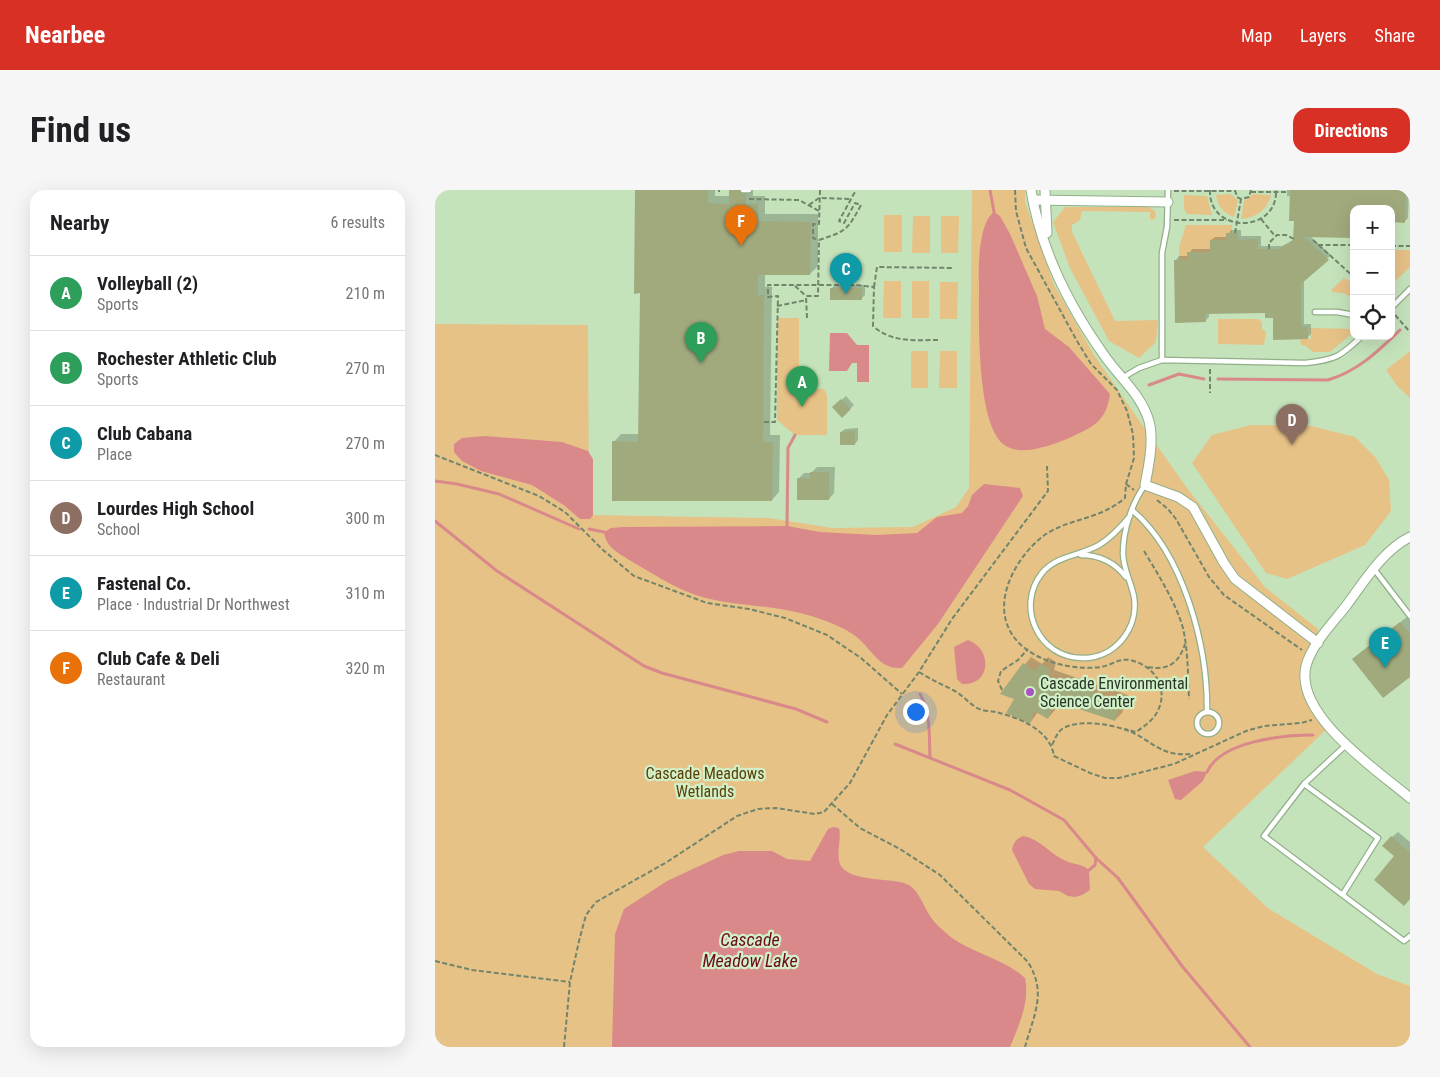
<!DOCTYPE html>
<html lang="en">
<head>
<meta charset="utf-8">
<style>
  body { margin:0; font-family:"Roboto Condensed",sans-serif; background:#f6f6f6; color:#202124 }
  .controls { position:absolute; right:15px; top:15px; display:grid; overflow:hidden; border-radius:10px; box-shadow:0 5px 20px #0002 }
  .controls button { width:45px; height:45px; display:grid; place-items:center; padding:0; border:0; border-bottom:1px solid #e0e0e0; background:#fff; color:#202124; font:25px sans-serif }
  .you { position:absolute; left:480px; top:521px; width:18px; height:18px; margin:-12px; border:4px solid #fff; border-radius:50%; background:#1a73e8; box-shadow:0 0 0 8px #1a73e833 }
  .badge { display:grid; place-items:center; width:32px; height:32px; border-radius:50%; background:#d93025; color:#fff; font-size:16px; font-weight:700 }
  .pin { position:absolute; translate:-50% -41px; filter:drop-shadow(0 1px 2px #0008) }
  .pin::after { content:''; position:absolute; top:26px; width:18px; height:15px; background:inherit; clip-path:polygon(0 0,100% 0,50% 100%) }
  .list { margin:0; padding:0; list-style:none }
  h2 { display:flex; justify-content:space-between; align-items:center; height:65px; margin:0; padding:0 20px; font-size:21px }
  h2 small { font-size:16px; font-weight:400; color:#757577 }
  .list li { display:grid; grid-template-columns:32px 1fr auto; gap:15px; align-items:center; box-sizing:border-box; height:75px; padding:0 20px; border-top:1px solid #e0e0e0 }
  .list b { display:block; font-size:19px; white-space:nowrap }
  .list p { margin:0; font-size:16px; white-space:nowrap; color:#757577 }
  .list em { font-size:16px; font-style:normal; color:#757577 }
  .icon { flex:none; width:28px; height:28px; fill:none; stroke:currentColor; stroke-width:2; stroke-linecap:round; stroke-linejoin:round }
  .map { position:relative; flex:none; width:975px; height:857px; overflow:hidden; border-radius:15px }
  header { display:flex; align-items:center; gap:30px; box-sizing:border-box; height:70px; padding:0 25px; background:#d93025; color:#fff }
  header strong { font-size:24px }
  nav { display:flex; gap:28px; margin-inline-start:auto; font-size:18px }
  .intro { display:flex; align-items:center; justify-content:space-between; box-sizing:border-box; height:120px; padding:0 30px }
  h1 { margin:0; font-size:35px }
  .button { padding:12px 22px; border-radius:15px; background:#d93025; color:#fff; font-size:18px; font-weight:700 }
  main { display:flex; gap:30px; padding:0 30px }
  aside { flex:1; background:#fff; border-radius:15px; box-shadow:0 5px 20px #0002 }
  .map>svg:first-child { display:block }
  .green { fill:#e7c287 }
  .water { fill:#d9898a }
  .shadow { fill:#0003 }
  .lines { fill:none; stroke-linecap:round; stroke-linejoin:round }
  .stream { stroke:#d9898a; stroke-width:3 }
  .building { fill:#a0aa7d }
  .lane-casing { stroke:#91af88; stroke-width:7 }
  .street-casing { stroke:#91af88; stroke-width:11 }
  .path { stroke:#71856b; stroke-width:2; stroke-dasharray:5 2.5; stroke-linecap:butt }
  .lane { stroke:#fff; stroke-width:4.5 }
  .street { stroke:#fff; stroke-width:9 }
  .poi-dot { fill:#aa54c2; stroke:#d1f0c8; stroke-width:2 }
  .labels { text-anchor:middle; dominant-baseline:central; stroke-width:4.5; stroke-linejoin:round; paint-order:stroke }
  .poi-label { font-size:16px; fill:#293526; stroke:#d1f0c8; text-anchor:start }
  .park-label { font-size:16px; fill:#5c4008; stroke:#d1f0c8 }
  .water-label { font-size:18px; font-style:italic; fill:#6d0a1d; stroke:#d1f0c8 }
</style>
</head>
<body>
<header>
<strong>Nearbee</strong>
<nav><a>Map</a><a>Layers</a><a>Share</a></nav>
</header>
<div class="intro"><h1>Find us</h1><a class="button">Directions</a></div>
<main>
<aside>
<h2>Nearby<small>6 results</small></h2>
<ul class="list">
<li><span class="badge" style="background:#2e9e5b">A</span><div><b>Volleyball (2)</b><p>Sports</p></div><em>210 m</em></li>
<li><span class="badge" style="background:#2e9e5b">B</span><div><b>Rochester Athletic Club</b><p>Sports</p></div><em>270 m</em></li>
<li><span class="badge" style="background:#0f9aa8">C</span><div><b>Club Cabana</b><p>Place</p></div><em>270 m</em></li>
<li><span class="badge" style="background:#8d6e63">D</span><div><b>Lourdes High School</b><p>School</p></div><em>300 m</em></li>
<li><span class="badge" style="background:#0f9aa8">E</span><div><b>Fastenal Co.</b><p>Place · Industrial Dr Northwest</p></div><em>310 m</em></li>
<li><span class="badge" style="background:#e8710a">F</span><div><b>Club Cafe &amp; Deli</b><p>Restaurant</p></div><em>320 m</em></li>
</ul>
</aside>
<div class="map">
<svg width="975" height="857" viewBox="0 0 975 857">
  <rect width="100%" height="100%" fill="#c4e3bb"/>
  <g class="green">
    <path d="M537 0H590V12L619 95 659 165 701 226 752 298 830 397 883 439V453L870 493 894 537 768 657 834 719 942 784 975 796V857H0V134L153 135 154 325 334 328 397 338 478 337 521 317 534 298Z"/>
    <path d="M795 4 803 10 799 27C788 23 783 17 781 5Z"/>
    <path d="M818 4 836 5C832 21 821 27 806 29L809 11Z"/>
    <path d="M749 5 772 6 777 25 752 24 749 19Z"/>
    <path d="M630 17H714L720 21 721 27 718 30 715 29V22L647 21 645 30 637 35V42L680 131 723 130 721 152 704 168 674 151 635 78 618 32Z"/>
    <rect x="449" y="25" width="18" height="37"/>
    <path d="M478 26H495V63H477Z"/>
    <path d="M506 26H524L523 63H506Z"/>
    <path d="M751 35H797V43H791V50H775V62L752 69 744 70V57Z"/>
    <path d="M956 60H975V77L956 95Z"/>
    <path d="M909 88 919 94V109L908 103 897 102 896 100Z"/>
    <path d="M449 91H466V128H448Z"/>
    <rect x="477" y="91" width="17" height="37"/>
    <path d="M505 92H523L522 129H505Z"/>
    <path d="M342 128H364V197L389 199 392 205V245H360L342 230Z"/>
    <path d="M783 129H823L827 132V139L831 142 829 155 783 154Z"/>
    <path d="M875 138 919 139V142L895 162H878L871 156 866 155 865 149H876Z"/>
    <rect x="476" y="161" width="17" height="37"/>
    <path d="M505 161H522V198H504Z"/>
    <path d="M975 161V208L963 197 951 180Z"/>
    <path d="M816 235 876 236 920 247 941 268 954 290 956 321 930 355 852 389 831 383 757 273 777 245Z"/>
  </g>
  <g class="water">
    <path d="M559 22 565 26 575 44 602 106 610 139 634 157 675 204C671 232 658 237 634 248 617 255 584 268 568 254 541 231 544 129 544 94 543 77 544 32 559 22Z"/>
    <path d="M395 143H412L422 155H434V192H422V173H417L412 181H394Z"/>
    <path d="M50 246 127 252 153 261 158 269V325L155 329H145L130 316 97 295 46 281 27 271 19 262V254L27 248Z"/>
    <path d="M549 294 585 298 588 306 503 434 467 478C443 480 436 457 419 445 400 432 373 424 351 420 319 414 284 415 253 402 235 395 217 383 199 373 186 364 171 359 169 342L176 338 188 337 352 336 385 342 441 345 482 343 502 327 527 323 533 316 537 305Z"/>
    <path d="M533 450C558 459 556 496 527 494L522 489 519 457Z"/>
    <path d="M760 581 772 582 768 591 746 610 740 609 733 590Z"/>
    <path d="M398 637 404 638C407 649 400 666 406 676 417 693 459 687 474 695 484 701 489 717 495 726 500 734 510 742 517 748 538 763 573 771 590 788 595 812 584 835 575 857H177L180 744 189 719 232 691 288 665 304 661H337L352 669 375 671 393 639Z"/>
    <path d="M588 646C605 649 614 663 629 670 638 675 646 673 654 680L655 700 647 705 640 707 633 706 624 701 600 699 594 694 577 660C578 653 581 649 588 646Z"/>
  </g>
  <g class="shadow">
    <path d="M201 0H280V6H296V0H318V6H330V24H383V76L375 84 330 83V97H337L335 245H345L344 302 337 310 179 252 186 244H205L206 102Z"/>
    <path d="M852 0H974L973 28 970 31 956 19H919L875 46 896 65 869 90V134H876V144L872 148 831 122 774 123V127L770 131 741 70 744 66H753L757 59H776V50L780 47H792L796 40H806V46H826V56H847L860 49V29L856 6H852Z"/>
    <path d="M400 95H430V105L426 109 396 99Z"/>
    <path d="M411 206 419 215 407 226 399 217Z"/>
    <path d="M423 238V250L420 254 406 242 410 239Z"/>
    <path d="M382 277H400L399 303 394 309 363 289 369 283H376Z"/>
    <path d="M972 427 975 431V486L925 463Z"/>
    <path d="M596 467 607 474 613 467 621 472 619 480 693 505 687 523 680 530 624 511 620 520 613 528 603 522 595 533 581 509 567 503Z"/>
    <path d="M963 642 975 652V708L957 647Z"/>
  </g>
  <g class="lines">
    <g class="stream">
      <path d="M555 0 559 22"/>
      <path d="M783 189 893 190C923 181 942 162 965 140"/>
      <path d="M714 195 744 184 769 189"/>
      <path d="M0 291 22 294 64 304 144 339"/>
      <path d="M0 331 62 381 209 476 227 483 361 519 392 532"/>
      <path d="M352 336 353 258 360 245"/>
      <path d="M154 339 169 342"/>
      <path d="M485 504C496 523 494 546 495 567"/>
      <path d="M460 554 575 600 629 630 661 668 683 688 747 776 815 857"/>
      <path d="M772 582C786 551 848 545 878 545"/>
      <path d="M654 680 660 675 661 668"/>
    </g>
  </g>
  <g class="building">
    <path d="M200 0H273V13L294 14V0H304L306 3 311 4V14H323V31L376 32 375 85H323V105H329L328 252H338L337 311H177V251L203 252 205 103 199 104Z"/>
    <path d="M855 0H971L970 33 956 32V19H919V48L869 47 894 70 866 94V137H873V149L838 150V128H830V123L770 124 771 132 740 133 739 70 752 69V62H775V50H791V43H803V50L823 49V59H843L851 55 858 50 859 31H854Z"/>
    <rect x="395" y="98" width="32" height="12"/>
    <path d="M406 209 416 219 407 228 397 217Z"/>
    <path d="M420 241V255H405V242Z"/>
    <path d="M375 282H394V310H362V288L375 289Z"/>
    <path d="M965 432 975 444V487L948 508 917 469Z"/>
    <path d="M588 473 600 481 605 474 615 479 613 487 686 512 680 531 620 511 613 529 599 521 595 534 571 523 579 509 565 504Z"/>
    <path d="M956 646 975 663V709L969 716 939 690 959 666 947 656Z"/>
  </g>
  <g class="lines">
    <defs>
      <g id="lane">
        <path d="M308 0H314"/>
        <path d="M956 118 975 99"/>
        <path d="M880 122H902L919 125"/>
        <path d="M727 170V63L732 37 733 0"/>
        <path d="M687 188 704 178 727 170 870 173C900 170 905 167 927 146"/>
        <path d="M697 320C749 364 773 457 772 522"/>
        <path d="M695 326C686 337 676 348 664 355 645 366 622 365 607 383 580 417 604 468 647 468 680 469 704 438 699 407 696 391 688 379 688 363 688 340 697 313 710 295"/>
        <path d="M646 365C664 365 680 373 691 387"/>
        <path d="M939 379 975 426"/>
        <circle cx="773" cy="533" r="11"/>
        <path d="M911 555 869 594 829 646 969 751 975 746"/>
        <path d="M869 594 943 648 908 704"/>
      </g>
      <g id="street">
        <path d="M596 0C606 61 634 116 669 165 684 187 706 204 714 231 719 250 714 275 710 295L743 307 758 317 789 373 800 389 883 453"/>
        <path d="M610 0 612 43"/>
        <path d="M598 10 733 12"/>
        <path d="M975 347C947 361 929 392 911 416 897 434 877 454 871 476 859 525 942 580 975 608"/>
      </g>
    </defs>
    <use href="#lane" class="lane-casing"/>
    <use href="#street" class="street-casing"/>
    <g class="path">
      <path d="M284 0V2"/>
      <path d="M385 0 384 34H378V48L384 50C411 41 412 41 426 15L420 13 409 33 404 31 421 0"/>
      <path d="M580 0 581 21 591 58 642 151 656 174 682 200 692 221 698 244 699 268 691 294 690 308C664 330 636 328 611 344 584 363 558 406 574 439 589 470 635 481 666 477 677 475 684 468 695 470 723 476 736 504 719 527 714 533 707 538 701 542L690 539"/>
      <path d="M775 0C773 44 843 44 841 0"/>
      <path d="M800 0 802 7 806 9 814 7 816 0"/>
      <path d="M739 1H800"/>
      <path d="M816 2H851"/>
      <path d="M314 9 364 10 384 21"/>
      <path d="M374 15 384 8 416 9"/>
      <path d="M826 29 840 46"/>
      <path d="M739 30H792"/>
      <path d="M800 43 806 9"/>
      <path d="M878 50 919 87"/>
      <path d="M883 55H919"/>
      <path d="M956 56H975"/>
      <path d="M834 59V53L842 45H851L859 49"/>
      <path d="M360 96 371 106"/>
      <path d="M439 97 442 77 519 78"/>
      <path d="M342 116 372 110"/>
      <path d="M960 125 975 142"/>
      <path d="M372 128 371 106H383L384 50"/>
      <path d="M775 179V203"/>
      <path d="M329 232H340L343 106 333 107V95H421L439 97 438 136C457 153 480 150 503 150"/>
      <path d="M0 265 104 306 130 322 168 360 199 386 272 413 314 419 350 428 392 445 426 468 467 504"/>
      <path d="M691 294 699 300"/>
      <path d="M722 310 733 319 741 329 774 387 789 405 867 460"/>
      <path d="M709 361C724 386 740 411 748 438 753 461 753 485 754 509"/>
      <path d="M713 477C733 481 744 473 750 454"/>
      <path d="M484 482C495 489 506 494 518 500 526 504 532 511 539 516 545 521 554 521 561 522 585 528 615 540 619 566L655 583 670 588H684L739 574 811 541 829 536 866 533 877 530"/>
      <path d="M567 500 563 491 566 481 583 470 593 459"/>
      <path d="M617 555C620 549 622 543 627 539 642 529 673 534 688 539 715 547 723 567 755 564"/>
      <path d="M397 614 425 638 465 659 505 685 593 772C612 803 599 824 590 857"/>
      <path d="M0 771 37 780 135 792"/>
      <path d="M129 857 135 792 144 751 151 725 161 712 232 672 302 626 323 619 341 618 380 624 389 622 415 593 452 525 484 482 517 429 613 301 612 276"/>
    </g>
    <use href="#lane" class="lane"/>
    <use href="#street" class="street"/>
  </g>
  <circle class="poi-dot" cx="595" cy="502" r="5"/>
  <g class="labels">
    <g class="poi-label">
      <text x="605" y="493">Cascade Environmental<tspan x="605" dy="18">Science Center</tspan></text>
    </g>
    <g class="park-label">
      <text x="270" y="583">Cascade Meadows<tspan x="270" dy="18">Wetlands</tspan></text>
    </g>
    <g class="water-label">
      <text x="315" y="749">Cascade<tspan x="315" dy="21">Meadow Lake</tspan></text>
    </g>
  </g>
</svg>
<div class="controls">
<button>+</button>
<button>−</button>
<button><svg class="icon" aria-label="locate" viewBox="0 0 24 24"><circle cx="12" cy="12" r="6"/><path d="M12 2v4M12 18v4M2 12h4M18 12h4"/></svg></button>
</div>
<div class="you"></div>
<div class="pin badge" style="left:367px;top:217px;background:#2e9e5b">A</div>
<div class="pin badge" style="left:266px;top:173px;background:#2e9e5b">B</div>
<div class="pin badge" style="left:411px;top:104px;background:#0f9aa8">C</div>
<div class="pin badge" style="left:857px;top:255px;background:#8d6e63">D</div>
<div class="pin badge" style="left:950px;top:478px;background:#0f9aa8">E</div>
<div class="pin badge" style="left:306px;top:56px;background:#e8710a">F</div>
</div>
</main>
</body>
</html>
